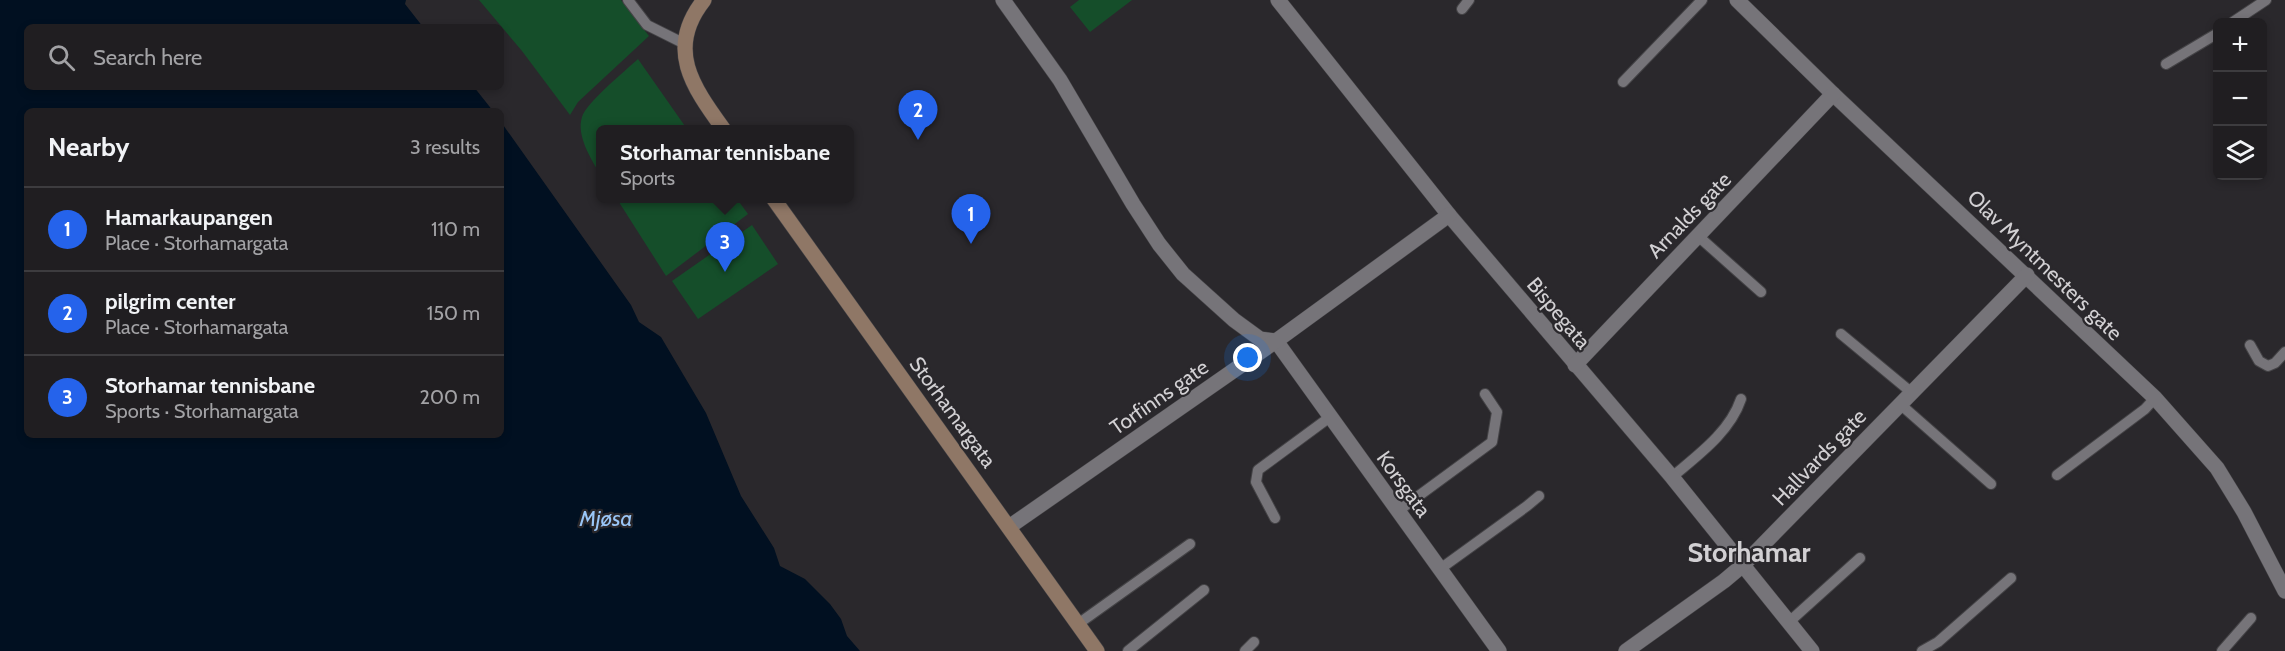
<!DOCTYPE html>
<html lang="en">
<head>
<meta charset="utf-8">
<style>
  body { margin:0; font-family:Cabin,sans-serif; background:#2d2b2e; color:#f1f3f6 }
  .controls { position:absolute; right:18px; top:18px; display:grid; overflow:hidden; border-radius:9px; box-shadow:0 3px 9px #0003 }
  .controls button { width:54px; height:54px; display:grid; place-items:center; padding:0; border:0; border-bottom:2px solid #3d3c3f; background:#201e21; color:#f1f3f6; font:30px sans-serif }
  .you { position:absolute; left:1248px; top:358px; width:21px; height:21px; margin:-15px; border:4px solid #fff; border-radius:50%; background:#1a73e8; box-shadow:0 0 0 9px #1a73e833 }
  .badge { display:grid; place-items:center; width:39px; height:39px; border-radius:50%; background:#2563eb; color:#fff; font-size:20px; font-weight:700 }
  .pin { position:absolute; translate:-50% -50px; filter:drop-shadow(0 2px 3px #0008) }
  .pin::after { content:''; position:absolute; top:32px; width:21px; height:18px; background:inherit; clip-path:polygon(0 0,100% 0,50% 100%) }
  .popup { position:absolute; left:596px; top:125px; width:258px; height:78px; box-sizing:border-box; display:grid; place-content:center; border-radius:9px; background:#201e21; filter:drop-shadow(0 2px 4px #0005); font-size:20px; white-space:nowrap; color:#a2a2a5 }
  .popup b { font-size:22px; color:#f1f3f6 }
  .popup::after { content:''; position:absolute; left:50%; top:100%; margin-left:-12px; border:12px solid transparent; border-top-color:#201e21 }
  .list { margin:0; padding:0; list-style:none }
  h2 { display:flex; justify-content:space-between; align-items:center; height:78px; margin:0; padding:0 24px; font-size:26px }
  h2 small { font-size:20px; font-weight:400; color:#a2a2a5 }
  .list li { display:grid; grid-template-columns:39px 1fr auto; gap:18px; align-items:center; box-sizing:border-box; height:84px; padding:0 24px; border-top:2px solid #3d3c3f }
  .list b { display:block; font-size:22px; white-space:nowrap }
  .list p { margin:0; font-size:20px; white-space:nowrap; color:#a2a2a5 }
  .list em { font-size:20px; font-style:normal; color:#a2a2a5 }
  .icon { flex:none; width:33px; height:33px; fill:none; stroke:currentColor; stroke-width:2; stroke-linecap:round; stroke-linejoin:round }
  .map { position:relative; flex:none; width:2285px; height:651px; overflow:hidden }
  .search { position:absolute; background:#201e21; box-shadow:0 3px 9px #0003; left:24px; top:24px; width:480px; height:66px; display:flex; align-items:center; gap:15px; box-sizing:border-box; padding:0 21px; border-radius:9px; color:#a2a2a5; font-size:22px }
  .panel { position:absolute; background:#201e21; box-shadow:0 3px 9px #0003; left:24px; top:108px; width:480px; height:330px; border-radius:9px }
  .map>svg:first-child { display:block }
  .green { fill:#154e2a }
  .water { fill:#011021 }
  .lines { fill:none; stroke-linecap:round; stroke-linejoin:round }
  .service-casing { stroke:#444346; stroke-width:12 }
  .minor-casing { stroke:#444346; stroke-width:16 }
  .secondary-casing { stroke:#444346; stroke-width:16 }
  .service { stroke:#767479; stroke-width:10 }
  .minor { stroke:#767479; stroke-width:15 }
  .secondary { stroke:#8f7766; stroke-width:15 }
  .labels { text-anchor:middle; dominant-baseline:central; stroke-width:4.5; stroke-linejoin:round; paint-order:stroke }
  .street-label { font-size:21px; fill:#d2d0d3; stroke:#2a282c }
  .water-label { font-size:22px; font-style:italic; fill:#9ac6f7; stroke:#2a282c }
  .district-label { font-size:27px; font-weight:bold; fill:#d2d0d3; stroke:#2a282c }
</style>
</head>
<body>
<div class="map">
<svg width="2285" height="651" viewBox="0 0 2285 651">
  <rect width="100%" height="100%" fill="#2a282c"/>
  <g class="green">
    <path d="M479 0H621L649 36 578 102 570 115 522 51Z"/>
    <path d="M1079 0H1132L1090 32 1070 7Z"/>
    <path d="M638 59 687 129 600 130V174C591 159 576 135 582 117 586 103 625 71 638 59Z"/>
    <path d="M617 199H737L748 214 666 276Z"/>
    <path d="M752 225 778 264 698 319 672 281Z"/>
  </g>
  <path class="water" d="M0 0H406L405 4 423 27H27V87H474L493 111H27V435H501V122L631 305 639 322 661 337 706 413 741 496 774 548 780 566 805 579 830 604 841 619 847 636 860 651H0Z"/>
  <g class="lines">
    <defs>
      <g id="service">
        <path d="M628 0 647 25 683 43"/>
        <path d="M1462 9 1469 0"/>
        <path d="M2233 22 2266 0"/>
        <path d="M2166 64 2218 33"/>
        <path d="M1623 82 1702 0"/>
        <path d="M1698 236 1761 292"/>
        <path d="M1841 334 1911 392"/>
        <path d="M2250 345 2259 361 2268 366 2275 363 2285 352"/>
        <path d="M1900 404 1991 484"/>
        <path d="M2057 475 2145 409 2155 398"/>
        <path d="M1672 477C1698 455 1730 432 1741 399"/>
        <path d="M1398 511 1492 442 1497 412 1485 394"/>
        <path d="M1275 518 1256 482 1258 470 1330 417"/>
        <path d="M1440 569 1527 506 1539 496"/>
        <path d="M1789 622 1860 558"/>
        <path d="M1078 624 1190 544"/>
        <path d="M1128 651 1204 590"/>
        <path d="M1245 651 1254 642"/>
        <path d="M1922 651 1938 642 2011 578"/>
        <path d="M2222 651 2251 618"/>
      </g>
      <g id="minor">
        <path d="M1003 0 1060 80 1133 204 1159 244 1183 274 1234 320 1260 339 1276 341 1499 651"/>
        <path d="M1278 0 1449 215 1672 477 1812 651"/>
        <path d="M1737 0 1833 94 2155 398 2217 468 2244 512 2285 591"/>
        <path d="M1575 365 1833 94"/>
        <path d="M1009 527 1276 341 1449 215"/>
        <path d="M1626 651 1724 581 1743 565 2027 275"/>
      </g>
      <g id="secondary">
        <path d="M704 0C665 49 693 87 724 130"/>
        <path d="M773 198 1097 651"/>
      </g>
    </defs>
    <use href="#service" class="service-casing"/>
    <use href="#minor" class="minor-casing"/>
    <use href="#secondary" class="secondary-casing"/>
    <use href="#service" class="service"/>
    <use href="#minor" class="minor"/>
    <use href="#secondary" class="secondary"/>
  </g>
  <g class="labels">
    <g class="street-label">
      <text transform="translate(1689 215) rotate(-46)">Arnalds gate</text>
      <text transform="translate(2045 265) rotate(44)">Olav Myntmesters gate</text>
      <text transform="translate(1559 313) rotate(50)">Bispegata</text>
      <text transform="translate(1159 397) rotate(-35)">Torfinns gate</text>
      <text transform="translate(953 412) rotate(54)">Storhamargata</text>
      <text transform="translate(1819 457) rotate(-46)">Hallvards gate</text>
      <text transform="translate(1404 484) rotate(54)">Korsgata</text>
    </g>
    <g class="water-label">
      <text x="606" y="518">Mjøsa</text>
    </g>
    <g class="district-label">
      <text x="1749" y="552">Storhamar</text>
    </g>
  </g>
</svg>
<div class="controls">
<button>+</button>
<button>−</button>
<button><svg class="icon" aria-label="layers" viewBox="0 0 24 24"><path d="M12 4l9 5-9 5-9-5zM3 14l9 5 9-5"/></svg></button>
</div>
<div class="you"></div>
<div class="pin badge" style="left:971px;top:244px">1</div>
<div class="pin badge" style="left:918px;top:140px">2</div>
<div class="pin badge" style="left:725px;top:272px">3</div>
<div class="popup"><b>Storhamar tennisbane</b>Sports</div>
<div class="search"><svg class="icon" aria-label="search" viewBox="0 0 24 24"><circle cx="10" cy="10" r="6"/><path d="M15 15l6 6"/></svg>Search here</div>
<section class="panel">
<h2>Nearby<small>3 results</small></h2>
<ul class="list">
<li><span class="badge">1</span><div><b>Hamarkaupangen</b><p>Place · Storhamargata</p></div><em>110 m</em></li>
<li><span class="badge">2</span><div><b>pilgrim center</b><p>Place · Storhamargata</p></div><em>150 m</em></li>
<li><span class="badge">3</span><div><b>Storhamar tennisbane</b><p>Sports · Storhamargata</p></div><em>200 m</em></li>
</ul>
</section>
</div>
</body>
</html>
